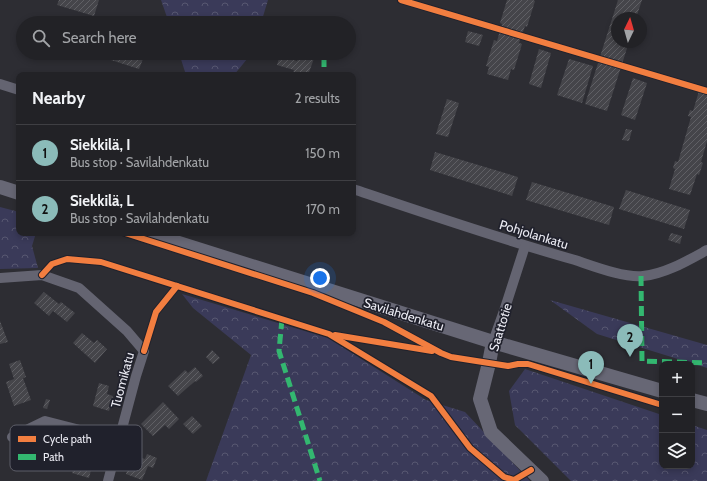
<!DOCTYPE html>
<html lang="en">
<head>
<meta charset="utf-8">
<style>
  body { margin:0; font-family:Cabin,sans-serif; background:#2a2a2e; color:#f1f3f6 }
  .controls { position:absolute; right:12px; bottom:12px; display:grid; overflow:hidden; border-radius:8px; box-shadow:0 2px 6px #0003 }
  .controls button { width:36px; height:36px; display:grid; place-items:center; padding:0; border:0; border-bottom:1px solid #3f3f43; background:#222226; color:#f1f3f6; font:20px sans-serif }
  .compass { position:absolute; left:611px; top:12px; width:36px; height:36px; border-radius:50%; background:#222226; box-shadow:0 2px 6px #0003; rotate:5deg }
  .you { position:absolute; left:320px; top:278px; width:14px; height:14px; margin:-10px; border:3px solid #fff; border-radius:50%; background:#1a73e8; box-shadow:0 0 0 6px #1a73e833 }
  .badge { display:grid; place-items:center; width:26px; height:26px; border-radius:50%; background:#8bbbb9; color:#111; font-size:13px; font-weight:700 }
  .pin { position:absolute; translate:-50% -33px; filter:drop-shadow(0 1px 2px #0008) }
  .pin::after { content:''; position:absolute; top:21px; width:14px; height:12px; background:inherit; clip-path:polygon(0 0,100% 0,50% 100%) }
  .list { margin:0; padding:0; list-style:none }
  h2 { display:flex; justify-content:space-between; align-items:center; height:52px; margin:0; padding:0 16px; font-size:17px }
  h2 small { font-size:13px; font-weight:400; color:#a2a4a7 }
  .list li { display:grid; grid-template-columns:26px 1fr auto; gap:12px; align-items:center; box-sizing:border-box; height:56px; padding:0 16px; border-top:1px solid #3f3f43 }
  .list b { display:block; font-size:15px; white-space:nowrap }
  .list p { margin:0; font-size:13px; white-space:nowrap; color:#a2a4a7 }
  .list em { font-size:13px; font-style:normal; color:#a2a4a7 }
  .icon { flex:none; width:22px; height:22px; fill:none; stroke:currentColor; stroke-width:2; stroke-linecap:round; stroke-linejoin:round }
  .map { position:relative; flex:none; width:707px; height:481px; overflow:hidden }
  .search { position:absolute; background:#222226; box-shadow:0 2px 6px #0003; left:16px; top:16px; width:340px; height:44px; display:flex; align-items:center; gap:10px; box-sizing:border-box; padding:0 14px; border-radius:22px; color:#a2a4a7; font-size:15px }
  .panel { position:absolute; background:#222226; box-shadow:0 2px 6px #0003; left:16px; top:72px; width:340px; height:164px; border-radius:8px }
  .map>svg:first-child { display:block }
  .forest { fill:url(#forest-crowns) }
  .building { fill:url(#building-hatch) }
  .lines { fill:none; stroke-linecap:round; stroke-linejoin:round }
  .street { stroke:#646471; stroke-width:10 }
  .secondary { stroke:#676775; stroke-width:14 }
  .quiet { stroke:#33b770; stroke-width:5; stroke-dasharray:10 5; stroke-linecap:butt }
  .cycleway-casing { stroke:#20212c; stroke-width:8 }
  .cycleway { stroke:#f27e40; stroke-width:6 }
  .labels { text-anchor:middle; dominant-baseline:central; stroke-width:3.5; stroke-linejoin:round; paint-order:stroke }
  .street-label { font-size:13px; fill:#ebebf3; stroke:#20212c }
  .key { fill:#20212c; stroke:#5d5e68; stroke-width:1 }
  .key-label { font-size:11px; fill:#ebebf3 }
</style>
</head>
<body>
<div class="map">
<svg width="707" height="481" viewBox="0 0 707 481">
  <defs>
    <pattern id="forest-crowns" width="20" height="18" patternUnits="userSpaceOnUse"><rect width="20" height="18" fill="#3a3a59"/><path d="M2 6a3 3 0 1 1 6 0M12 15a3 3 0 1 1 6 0" fill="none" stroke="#575771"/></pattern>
    <pattern id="building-hatch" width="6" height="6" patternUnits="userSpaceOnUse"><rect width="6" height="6" fill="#45454a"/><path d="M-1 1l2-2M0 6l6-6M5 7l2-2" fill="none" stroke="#606065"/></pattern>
  </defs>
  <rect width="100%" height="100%" fill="#2d2d33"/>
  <g class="forest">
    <path d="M161 0H268L261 23H169Z"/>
    <path d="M179 53H252L234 75H186Z"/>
    <path d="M0 207 19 212V233H36L32 246 38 268 0 269Z"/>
    <path d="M182 294 328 338 426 400 465 412 530 481H206L251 355 193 308Z"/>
    <path d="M550 300 707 345V368L597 334Z"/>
    <path d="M525 369 662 415V466H692V425L707 430V481H571L515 425 509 391Z"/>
  </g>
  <g class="building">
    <path d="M59 0H99L94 16 57 5Z"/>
    <path d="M507 0H533L535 1 527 27 525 26 519 43 522 44 514 70 511 69 508 80 487 74 489 67 486 66 494 40 497 41 502 24 500 23Z"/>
    <path d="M618 0H642L636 18H617V42H629L607 111 585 104Z"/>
    <path d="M468 31 483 35 479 46 465 42Z"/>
    <path d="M539 49 551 53 541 88 529 84Z"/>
    <path d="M89 53H125L143 59 139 69Z"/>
    <path d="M299 53H316L308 75H292L294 70 277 65 280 55 297 61Z"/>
    <path d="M569 59 593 66 582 103 557 95Z"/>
    <path d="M633 78 647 83 635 120 621 115Z"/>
    <path d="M699 91 707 93V141L701 162 703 163 699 175 697 174 690 195 669 189 675 169 673 168 675 161 678 162 691 117 688 116 690 110 693 111Z"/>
    <path d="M447 99 459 103 448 137 436 134Z"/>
    <path d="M626 129 632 130 629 141 622 140Z"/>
    <path d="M435 152 518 177 512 196 430 170Z"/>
    <path d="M532 182 614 207 609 225 526 200Z"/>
    <path d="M626 190 690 210 684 229 619 209Z"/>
    <path d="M671 233 682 236 680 244 668 240Z"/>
    <path d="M44 292 59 304 61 302 75 313 67 322 53 311 49 316 34 303Z"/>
    <path d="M0 321 8 342 0 344Z"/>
    <path d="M82 333 94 343 97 340 107 349 95 363 73 343Z"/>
    <path d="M212 350 220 358 213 364 206 357Z"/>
    <path d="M20 360 26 377 23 378 31 400 14 406 6 382 14 379 9 364Z"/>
    <path d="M195 367 203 376 196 382 195 381 178 396 168 386 185 370 188 373Z"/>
    <path d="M99 383 109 386 107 394 113 396 109 411 93 406Z"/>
    <path d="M46 399 50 400 47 409 43 408Z"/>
    <path d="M163 402 179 419 169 429 165 425 153 436 141 424Z"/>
    <path d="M192 416 202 426 193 434 183 424Z"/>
    <path d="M78 453 94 458 89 478 72 473Z"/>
    <path d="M147 454 157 458 153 468 148 466 142 480 126 474 133 455 145 459Z"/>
  </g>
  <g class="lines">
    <g class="street">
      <path d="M0 84 19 90"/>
      <path d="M353 189C427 214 500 239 575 260 593 266 624 278 643 276 665 274 687 261 707 250"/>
      <path d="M0 278 42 275 79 288 127 331 144 351 136 376 108 481"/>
      <path d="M493 342 505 308 525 246"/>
      <path d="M12 437 45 421 119 440"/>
    </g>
    <g class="secondary">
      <path d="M0 187 19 193"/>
      <path d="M147 233 493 342 662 391"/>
      <path d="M493 342 489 363 480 399 491 432 542 481"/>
      <path d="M692 400 707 404"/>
    </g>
    <g class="quiet">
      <path d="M324 57V75"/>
      <path d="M641 276 642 361 707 363"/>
      <path d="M282 319 279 351 320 481"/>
    </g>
    <defs>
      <g id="cycleway">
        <path d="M401 0 707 91"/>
        <path d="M125 233 313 293 384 322 441 353 451 357 508 366 518 364H528L662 405"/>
        <path d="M42 275 52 264 67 259 101 262 329 334 431 396 470 448 504 477 514 480 531 470"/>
        <path d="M335 335 432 351"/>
        <path d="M144 351 156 312 177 286"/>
      </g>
    </defs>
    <use href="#cycleway" class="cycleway-casing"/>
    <use href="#cycleway" class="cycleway"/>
  </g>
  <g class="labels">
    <g class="street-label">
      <text transform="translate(534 234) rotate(17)">Pohjolankatu</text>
      <text transform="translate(404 314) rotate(17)">Savilahdenkatu</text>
      <text transform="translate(500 327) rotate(-73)">Saattotie</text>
      <text transform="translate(122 380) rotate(-75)">Tuomikatu</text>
    </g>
  </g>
  <rect x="10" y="425" width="132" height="46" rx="6" class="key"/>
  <rect x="18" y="436" width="18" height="6" fill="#f27e40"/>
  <rect x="18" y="454" width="18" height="6" fill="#33b770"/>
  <g class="key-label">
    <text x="43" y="443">Cycle path</text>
    <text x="43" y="461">Path</text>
  </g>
</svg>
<div class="controls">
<button>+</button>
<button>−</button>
<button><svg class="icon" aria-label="layers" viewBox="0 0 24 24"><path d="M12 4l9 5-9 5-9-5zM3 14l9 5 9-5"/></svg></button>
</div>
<svg class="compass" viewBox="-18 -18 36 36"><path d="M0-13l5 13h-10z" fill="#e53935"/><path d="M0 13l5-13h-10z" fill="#a2a4a7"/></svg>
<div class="you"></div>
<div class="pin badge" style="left:591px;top:384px">1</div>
<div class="pin badge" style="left:630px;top:357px">2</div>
<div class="search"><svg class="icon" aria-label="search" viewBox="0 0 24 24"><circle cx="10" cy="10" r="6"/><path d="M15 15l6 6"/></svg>Search here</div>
<section class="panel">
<h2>Nearby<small>2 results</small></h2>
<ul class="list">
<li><span class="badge">1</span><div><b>Siekkilä, I</b><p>Bus stop · Savilahdenkatu</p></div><em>150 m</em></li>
<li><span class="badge">2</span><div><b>Siekkilä, L</b><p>Bus stop · Savilahdenkatu</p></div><em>170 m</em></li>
</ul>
</section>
</div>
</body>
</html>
